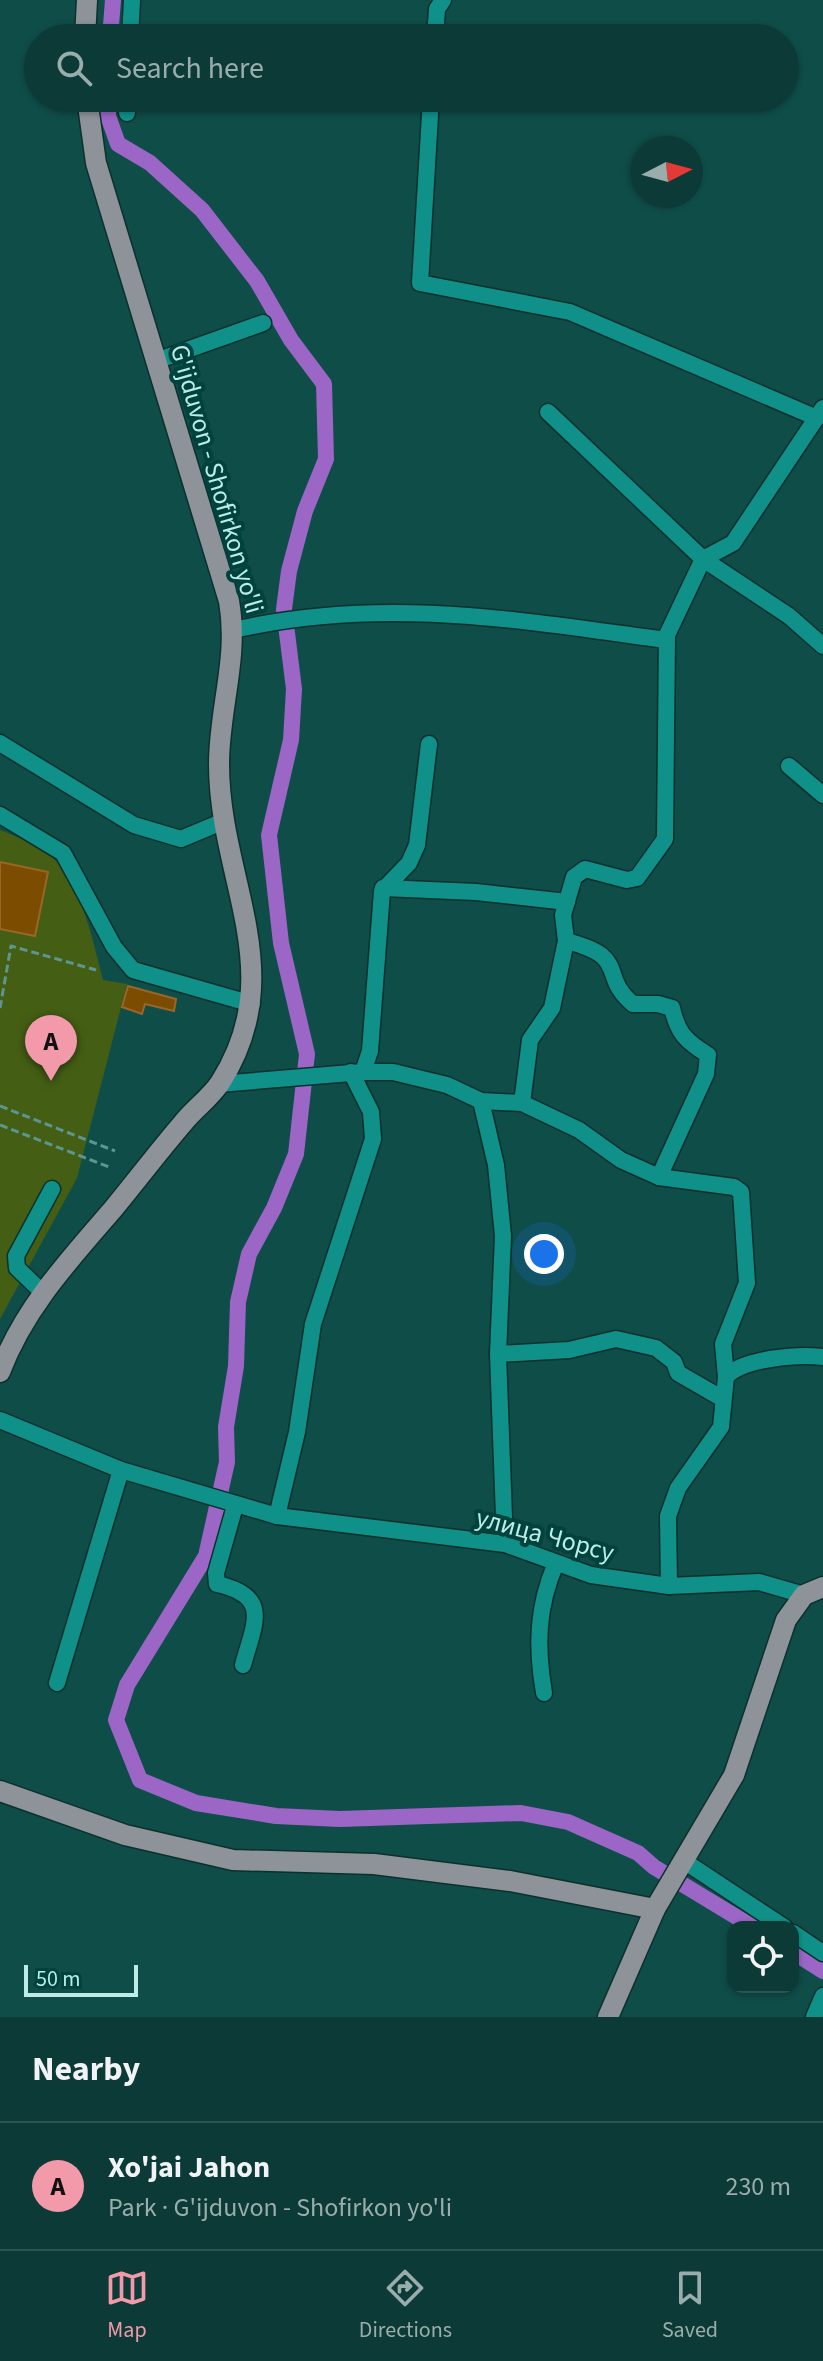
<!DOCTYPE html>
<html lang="en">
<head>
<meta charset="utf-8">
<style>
  body { margin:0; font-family:"Source Sans 3",sans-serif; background:#194542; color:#f1f3f6 }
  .controls { position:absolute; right:24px; bottom:24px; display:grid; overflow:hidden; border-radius:16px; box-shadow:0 2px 6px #0004 }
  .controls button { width:72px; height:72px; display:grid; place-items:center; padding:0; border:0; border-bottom:2px solid #2b5452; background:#0b3a37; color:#f1f3f6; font:40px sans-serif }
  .compass { position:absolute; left:631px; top:136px; width:72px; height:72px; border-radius:50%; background:#0b3a37; box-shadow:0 2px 6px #0004; rotate:84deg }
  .scale { position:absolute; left:24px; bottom:20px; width:114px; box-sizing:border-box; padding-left:8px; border:4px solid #bcece7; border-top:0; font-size:22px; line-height:28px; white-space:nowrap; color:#bcece7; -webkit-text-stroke:6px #00423e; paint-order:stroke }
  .you { position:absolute; left:544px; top:1254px; width:28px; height:28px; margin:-20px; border:6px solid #fff; border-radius:50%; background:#1a73e8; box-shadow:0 0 0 12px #1a73e833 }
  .badge { display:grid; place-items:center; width:52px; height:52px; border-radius:50%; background:#f39aaa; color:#111; font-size:26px; font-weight:700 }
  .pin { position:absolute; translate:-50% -66px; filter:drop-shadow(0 2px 4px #0008) }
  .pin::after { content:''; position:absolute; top:42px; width:28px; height:24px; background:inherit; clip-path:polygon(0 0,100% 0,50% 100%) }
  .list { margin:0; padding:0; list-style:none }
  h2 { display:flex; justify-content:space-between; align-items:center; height:104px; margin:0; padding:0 32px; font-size:34px }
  h2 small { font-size:26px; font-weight:400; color:#9aadad }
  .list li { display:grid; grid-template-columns:52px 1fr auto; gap:24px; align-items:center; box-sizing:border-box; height:128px; padding:0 32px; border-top:2px solid #2b5452 }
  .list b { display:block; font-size:30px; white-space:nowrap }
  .list p { margin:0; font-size:26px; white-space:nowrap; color:#9aadad }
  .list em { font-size:26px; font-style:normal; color:#9aadad }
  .icon { flex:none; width:44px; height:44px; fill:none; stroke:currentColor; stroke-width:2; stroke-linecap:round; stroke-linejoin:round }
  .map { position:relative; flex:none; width:823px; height:2017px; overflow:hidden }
  .search { position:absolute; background:#0b3a37; box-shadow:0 2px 6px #0004; left:24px; right:24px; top:24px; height:88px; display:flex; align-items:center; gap:20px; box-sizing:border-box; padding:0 28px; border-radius:44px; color:#9aadad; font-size:30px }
  .sheet { height:232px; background:#0b3a37 }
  nav { display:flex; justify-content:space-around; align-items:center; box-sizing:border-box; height:112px; border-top:2px solid #2b5452; background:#0b3a37; font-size:22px; color:#9aadad }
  nav a { display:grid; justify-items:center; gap:4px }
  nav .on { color:#f39aaa }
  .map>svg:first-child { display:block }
  .green { fill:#445f14 }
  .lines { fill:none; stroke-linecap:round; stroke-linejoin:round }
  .canal { stroke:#9b66c6; stroke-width:16 }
  .building { fill:#7c4c01; stroke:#996628; stroke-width:2 }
  .minor-casing { stroke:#0c302d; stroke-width:19 }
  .major-casing { stroke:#0c302d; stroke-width:23 }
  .path { stroke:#5d9590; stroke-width:3; stroke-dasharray:8 4; stroke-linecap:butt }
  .minor { stroke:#0f9189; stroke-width:16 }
  .major { stroke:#8d9398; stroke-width:20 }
  .labels { text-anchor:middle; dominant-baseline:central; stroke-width:8; stroke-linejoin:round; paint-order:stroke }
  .street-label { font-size:26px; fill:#bcece7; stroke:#00423e }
</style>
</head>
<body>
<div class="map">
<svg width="823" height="2017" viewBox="0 0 823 2017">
  <rect width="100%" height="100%" fill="#0f4d49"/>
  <path class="green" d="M0 830C15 836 37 844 50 855 83 886 92 938 103 980L127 984 77 1178 0 1319Z"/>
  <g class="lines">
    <g class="canal">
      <path d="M110 38 113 0"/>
      <path d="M108 98V116L118 144 150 163 202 210 257 281 291 340 324 384 326 459 305 511 289 571 284 609 294 689 291 740 269 835 281 943 307 1054 296 1154 274 1208 249 1254 238 1302 236 1366 226 1427 227 1462 206 1556 127 1685 116 1720 140 1780 196 1803 276 1816 340 1819 521 1813 568 1822 638 1853 654 1867 753 1927"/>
      <path d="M793 1952 823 1971"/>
    </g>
  </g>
  <g class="building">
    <path d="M0 862 48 872 35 936 0 929Z"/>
    <path d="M128 986 176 999 174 1011 145 1004 142 1014 122 1007Z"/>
  </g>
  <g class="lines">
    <defs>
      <g id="minor">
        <path d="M130 38 132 0"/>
        <path d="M435 38 437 9 443 0"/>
        <path d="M431 98 420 283 570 312 817 418"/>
        <path d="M127 113V98"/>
        <path d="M156 361 263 323"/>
        <path d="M548 412 703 559 733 543 823 408"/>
        <path d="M234 630C382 596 518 620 666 640"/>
        <path d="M0 743 134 825 181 839 224 821"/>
        <path d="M789 766 823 795"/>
        <path d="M0 815 63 853 114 947 133 970 252 1004"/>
        <path d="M383 888 476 892 567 902"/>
        <path d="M566 941C631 957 598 975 633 1004H658L672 1008C678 1034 686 1041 708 1055L706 1074 659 1177"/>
        <path d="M363 1072H393L447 1085 481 1101 522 1103 579 1130 621 1160 659 1177 734 1187 741 1192 747 1283 723 1344 726 1377"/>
        <path d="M219 1084 363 1072 370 1051 382 891 409 863 417 845 429 744"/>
        <path d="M481 1101 496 1165 503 1236 498 1354 505 1544"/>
        <path d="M522 1103 530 1040 552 1008 566 941 563 915 574 877 585 869 627 880 637 878 665 839 667 635 703 559 789 616 823 646"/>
        <path d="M42 1292 17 1268 16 1256 52 1189"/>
        <path d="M498 1354 569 1350 616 1339 656 1348 674 1362 678 1373 723 1399"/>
        <path d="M0 1420 121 1470 277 1516 505 1544 591 1575 669 1586 759 1582 804 1595"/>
        <path d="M235 1506 216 1573 217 1584C272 1596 254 1624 243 1665"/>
        <path d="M277 1516 297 1432 313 1324 373 1139 371 1112 351 1072"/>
        <path d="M669 1586 668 1516 678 1488 721 1427 726 1377C743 1358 799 1354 823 1357"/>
        <path d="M57 1683 121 1470"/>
        <path d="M544 1693C536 1646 537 1607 556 1563"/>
        <path d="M684 1861 784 1927"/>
        <path d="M793 1933 823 1953"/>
        <path d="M814 2017 823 1996"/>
      </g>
      <g id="major">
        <path d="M85 38 87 0"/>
        <path d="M0 1372C24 1308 70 1259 114 1208 137 1180 159 1151 183 1123 194 1109 210 1098 220 1083 291 972 219 880 219 764 219 708 239 658 229 601L96 163 87 98"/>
        <path d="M0 1791 125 1835 233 1860 374 1864 510 1881 655 1909"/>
        <path d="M608 2017 655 1909 734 1775 786 1620 804 1595 823 1587"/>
      </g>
    </defs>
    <use href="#minor" class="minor-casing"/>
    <use href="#major" class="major-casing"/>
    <g class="path">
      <path d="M0 1008 11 946 96 970"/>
      <path d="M0 1106 115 1151"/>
      <path d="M0 1125 109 1167"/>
    </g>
    <use href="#minor" class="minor"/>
    <use href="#major" class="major"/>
  </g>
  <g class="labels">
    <g class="street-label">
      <text transform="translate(217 479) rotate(74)">G'ijduvon - Shofirkon yo'li</text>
      <text transform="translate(545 1535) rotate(15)">улица Чорсу</text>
    </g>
  </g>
</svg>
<div class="controls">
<button><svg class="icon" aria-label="locate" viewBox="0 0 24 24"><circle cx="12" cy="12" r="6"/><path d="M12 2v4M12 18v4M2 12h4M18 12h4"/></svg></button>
</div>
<svg class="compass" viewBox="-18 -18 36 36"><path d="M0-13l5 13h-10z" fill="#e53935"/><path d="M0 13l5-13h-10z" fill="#9aadad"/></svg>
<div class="scale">50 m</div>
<div class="you"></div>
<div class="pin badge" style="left:51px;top:1081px">A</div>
<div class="search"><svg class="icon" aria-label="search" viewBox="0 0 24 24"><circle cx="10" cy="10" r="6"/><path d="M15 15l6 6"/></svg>Search here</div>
</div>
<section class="sheet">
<h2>Nearby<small></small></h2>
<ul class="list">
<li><span class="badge">A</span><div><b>Xo'jai Jahon</b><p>Park · G'ijduvon - Shofirkon yo'li</p></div><em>230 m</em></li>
</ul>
</section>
<nav>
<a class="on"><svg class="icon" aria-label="map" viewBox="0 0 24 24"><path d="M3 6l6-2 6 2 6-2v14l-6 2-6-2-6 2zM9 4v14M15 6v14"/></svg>Map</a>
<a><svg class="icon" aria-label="directions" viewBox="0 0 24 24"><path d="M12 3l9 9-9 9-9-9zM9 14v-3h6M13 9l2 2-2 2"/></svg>Directions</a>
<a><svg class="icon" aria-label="saved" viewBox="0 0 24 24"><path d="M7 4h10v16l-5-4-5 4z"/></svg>Saved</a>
</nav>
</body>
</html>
